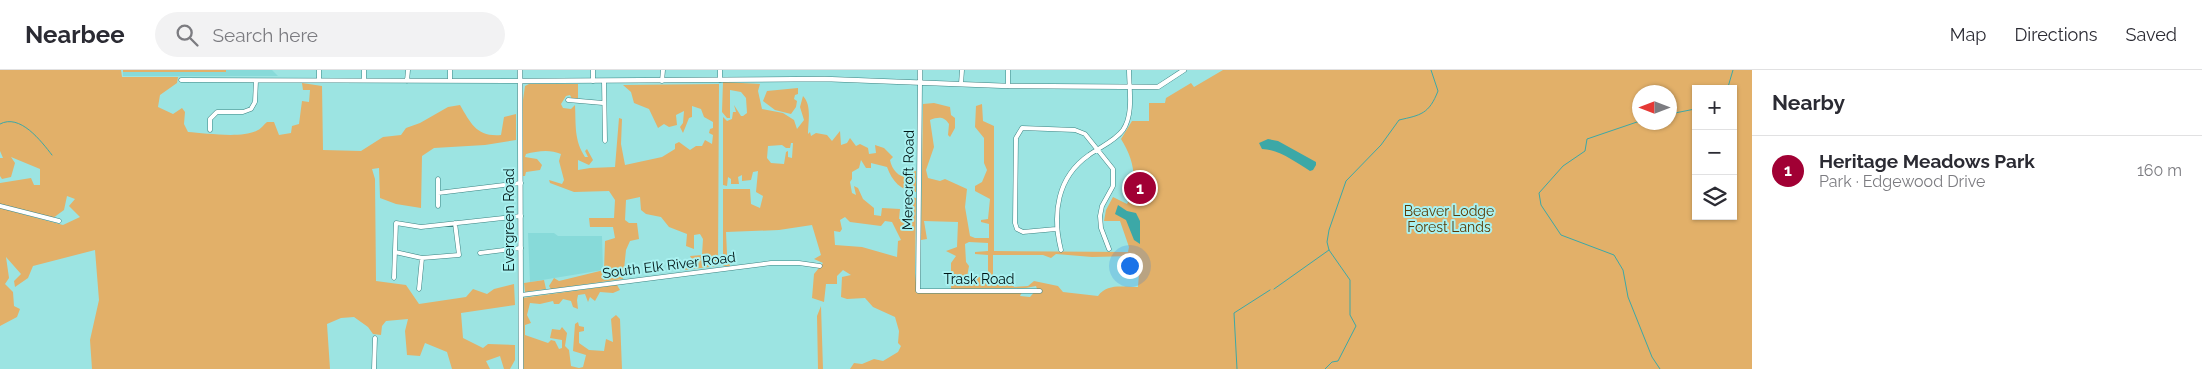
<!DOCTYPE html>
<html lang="en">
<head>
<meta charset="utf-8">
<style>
	:root { --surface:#fff; --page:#f2f2f3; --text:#2b2b33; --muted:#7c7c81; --line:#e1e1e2; --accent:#a10034 }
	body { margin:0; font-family:Raleway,sans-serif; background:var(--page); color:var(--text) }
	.controls { position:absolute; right:15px; top:15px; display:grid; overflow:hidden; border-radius:0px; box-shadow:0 1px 4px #0004 }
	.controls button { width:45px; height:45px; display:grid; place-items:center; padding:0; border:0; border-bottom:1px solid var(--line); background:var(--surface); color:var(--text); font:25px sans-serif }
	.compass { position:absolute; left:1632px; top:15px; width:45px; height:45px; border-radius:50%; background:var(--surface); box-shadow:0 1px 4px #0004; rotate:270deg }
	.you { position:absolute; left:1129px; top:195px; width:18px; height:18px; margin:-12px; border:4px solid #fff; border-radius:50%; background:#1a73e8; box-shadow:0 0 0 8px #1a73e833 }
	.badge { display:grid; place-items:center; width:32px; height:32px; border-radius:50%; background:var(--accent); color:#fff; font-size:16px; font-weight:700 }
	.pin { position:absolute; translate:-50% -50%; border:2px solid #fff; box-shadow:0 1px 5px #0006 }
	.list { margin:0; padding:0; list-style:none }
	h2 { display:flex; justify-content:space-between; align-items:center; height:65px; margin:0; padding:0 20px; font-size:21px }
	h2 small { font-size:16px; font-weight:400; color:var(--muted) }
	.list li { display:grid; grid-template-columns:32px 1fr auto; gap:15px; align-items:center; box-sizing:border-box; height:70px; padding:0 20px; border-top:1px solid var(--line) }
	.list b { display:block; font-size:19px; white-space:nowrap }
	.list p { margin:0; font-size:16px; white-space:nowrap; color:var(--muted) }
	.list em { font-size:16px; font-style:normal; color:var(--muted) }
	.icon { flex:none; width:28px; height:28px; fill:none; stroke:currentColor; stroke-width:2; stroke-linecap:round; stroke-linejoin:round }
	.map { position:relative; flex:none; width:1752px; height:299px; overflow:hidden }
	header { display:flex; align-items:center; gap:30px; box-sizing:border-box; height:70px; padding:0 25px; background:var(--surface); border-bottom:1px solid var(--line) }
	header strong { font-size:24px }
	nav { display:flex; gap:28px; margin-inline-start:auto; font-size:18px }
	.search { width:350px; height:45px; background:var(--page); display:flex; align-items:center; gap:12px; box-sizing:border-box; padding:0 18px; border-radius:28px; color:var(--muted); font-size:19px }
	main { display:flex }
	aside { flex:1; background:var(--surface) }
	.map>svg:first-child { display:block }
</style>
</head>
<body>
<header>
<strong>Nearbee</strong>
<div class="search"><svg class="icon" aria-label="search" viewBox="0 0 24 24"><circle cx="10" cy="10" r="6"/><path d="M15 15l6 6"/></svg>Search here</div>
<nav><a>Map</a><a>Directions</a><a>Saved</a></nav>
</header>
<main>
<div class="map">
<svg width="1752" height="299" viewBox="0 0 1752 299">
	<rect width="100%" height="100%" fill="#9ce4e2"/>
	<path fill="#87dad9" d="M123 0H272L278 6H123Z
		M528 163H554L558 166H602L603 200 530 212Z"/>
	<path fill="#e2b069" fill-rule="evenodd" d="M0 0H121L122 7H178L177 13 160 25 158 37 173 44 182 38 185 42 184 54 188 62C205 63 243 69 258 60 261 59 264 54 267 52H274L279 65 291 63 292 56 299 54 302 31 309 32 310 20H303L302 13 322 16 323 80 361 81 383 67 401 65 406 58 420 53 448 37 460 35C471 54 477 67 501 65L504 47 516 44V70L485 75 434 78 422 86 421 138 396 134 380 128 379 98 372 99 375 109 376 211 406 215 419 234 466 227 473 219 487 224 494 219 514 214 515 235 461 243 463 268 483 278 488 274 515 275V290L510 299H504L500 286 486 291 490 299H452L447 282 425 273 420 286 407 285 405 261 408 249 386 251 382 256 381 265 373 264 368 257 354 247 341 248 327 254 330 299H92L90 270 99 230 95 180 33 196 28 208 15 217 14 211 21 204 6 187 9 208 5 214 13 222 14 236 20 239 17 247 0 256V138L63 155 80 147 69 136 75 129 67 126 64 140 53 148 0 134V113L31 108 34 115H40V99L11 87 15 93 11 107 2 109 0 106V88H3L0 81Z
		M123 0H226V2H123Z
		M1223 0H1752V299H850L854 293 862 294 874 289 883 291 898 282 901 276 898 273 899 261 895 247 873 237 865 228 847 229 841 227 842 207 851 205 843 200 837 206V214H826L824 232 812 228 814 204 823 193 814 189 821 185 812 155 779 160 726 162 727 184 730 196H723V119H750L751 134 760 138 763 126 756 122 758 101 753 102 751 110 742 111V105L738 107 739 114H731V109L728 107 727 116 723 115V47L727 51 732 49 733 42H736L734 35 741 46H743L747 43 746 28 741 22 730 20V48H727L722 42 723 12 760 14 758 21 762 39 783 43 794 50 797 59 804 50 800 37 803 26C812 35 808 52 808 64L810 62 811 66 816 63 827 65 832 71 840 61 841 75 847 73 850 68 856 76 860 74 868 78 869 84 876 83 875 75 884 78 893 87 890 90C892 100 899 108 909 107L911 100 916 101V122C901 121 892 111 887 97L871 93V98H866L861 90 859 98 852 102V109L850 112 852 123 856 125 854 116 858 118 863 129 874 138V145L881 146 882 138 900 139 899 149 913 148V130H909L910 127 916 128 915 203 917 222H1022L1020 226 1030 227 1037 219 1036 216 1026 218 951 219V193L956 186 946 181 957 177 958 152 924 151 927 169 921 170 923 34 934 33 950 37 951 45 955 48V58L950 67 948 65 949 54C944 46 938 47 930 50L934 77 926 100 928 108 940 111 945 109 967 119 965 137 970 166 975 168H989V154L981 152V150L988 149 990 129 975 121V116L982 112 987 100 984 93V68L975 57 976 36 982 34 983 51 994 56V181L1128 182 1129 177 1120 151H1104L1106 140 1113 127 1127 134C1139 114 1134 89 1121 69L1132 51H1149V33H1165L1166 28 1191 13 1194 17ZM1696 19H1733V146H1696ZM1640 22H1670V52H1640ZM791 73H793L792 88 788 87V81L786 82 784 94 771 93 767 88 768 76 782 75 786 78H790ZM845 147 850 152 881 156 885 151 892 152 901 170 898 171 897 187 862 177 835 175 834 161 840 162 842 159 840 150ZM969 172 988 173V181L975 182V184L988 185V207H967L969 196 966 192 965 174ZM1056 184 1092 187 1134 186 1140 190 1138 217C1123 217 1107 213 1098 226L1063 222 1058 216 1034 211 1028 216 1014 217 1011 211 1003 213 1000 210 993 211V185H1043L1051 188Z
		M529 14H578V31H573L570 25 566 26 561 34 563 38 571 39 575 35C576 56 574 70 585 87H588L585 81 587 79 593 90 589 95 578 90V100L590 98 615 97 619 48 622 49 621 74 625 95 662 87 675 79V74L679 72 690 80 696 76H702L705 70 712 74 713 65 709 63 710 59 713 58V52L704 47 701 39 692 36V47L689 48 683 63 680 57 683 53 684 41 676 45 677 55 669 57 664 54 658 58 649 39 634 33 631 22 623 15 719 14 718 196 684 200 685 194 701 193 693 191 690 186 702 185 703 169 700 164 694 165V179L686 176 687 164 669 157 661 147 646 144 641 140 640 127 626 130 625 150 629 153H637L639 169 630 171 626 180 623 209 551 219 549 216 554 208 559 211 604 200 605 171 615 168 613 157H590L589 148H614L615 130 609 121 574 122 550 113 549 110 562 114 564 110 559 91 561 84C550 79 537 81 526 84L525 87 537 89 542 95 540 100 526 102 525 106H523L522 37 525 16Z
		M798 18V24L795 25 794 29 797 31 796 37 791 44 775 40 763 31 767 21Z
		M544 210 546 219 525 222 524 213Z
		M617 215 620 220 613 223 600 222 595 231 590 227 588 232 585 224 578 225 577 230 578 239 573 237 571 231 563 229 559 234H554L553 231 540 234 530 233 527 245 531 253 525 255V265L548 273 551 270 555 271 559 279 562 278V270L550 268 552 259 560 260 562 257 567 263 565 276 569 280 571 296 579 298 583 297 586 285 573 281 575 254 578 252 579 256 584 257V261L579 262V273L589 280 604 281 606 269 613 272 611 249 616 245 620 249 622 299H522V228Z
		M821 236 823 299H818L817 246Z"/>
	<path fill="#3ca8a7" d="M1268 69 1278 71 1316 92V95L1313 100 1310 101C1296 92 1278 79 1262 79L1259 73Z
		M1118 135 1127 141 1136 143 1140 151V174L1134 170 1126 150 1115 144Z"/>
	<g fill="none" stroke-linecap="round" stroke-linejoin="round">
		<path stroke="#3ca8a7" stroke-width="1" d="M1725 19 1728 17 1733 0
			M1670 44 1695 39
			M1640 51 1587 69 1585 81 1563 96 1539 123 1541 135 1561 165 1614 185 1623 200 1628 227 1652 287 1660 299
			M0 54C20 43 41 71 52 85
			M1274 219 1329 180
			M1237 299 1234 243 1270 220
			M1325 299 1332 292 1338 291 1356 256 1350 245V210L1329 180 1327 172 1329 160 1346 111 1381 75 1399 50C1421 45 1429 44 1438 21L1431 0"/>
		<defs>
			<path id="minor" d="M364 0V10
				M450 0V11
				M593 0V11
				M720 0V10
				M181 10 520 11
				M319 10V0
				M407 11 408 0
				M604 11 605 71
				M662 11 663 0
				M920 12 918 221H1040
				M961 14 962 0
				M1008 16V0
				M568 30 603 33
				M210 60V49L217 42H243L251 39 255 32 256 11
				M438 123 521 113
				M0 136 59 151
				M438 136V109
				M1056 159 1023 162 1017 159 1015 153 1016 68 1022 58 1075 60 1085 64 1113 99V116L1102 136 1100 146 1101 158 1109 179
				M1061 180C1052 144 1057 107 1089 85 1100 77 1115 71 1123 60 1134 44 1129 18 1129 0
				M395 182 422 188 459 185 455 153
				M480 183 521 178
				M394 208 396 153 421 157 521 146
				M419 219 422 188
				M521 225 771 193H799L820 196
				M374 299 375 268"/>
			<path id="tertiary" d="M520 0 521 299
				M920 0V12
				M520 11 825 9 1008 16 1158 17 1184 0"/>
		</defs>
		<use href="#minor" stroke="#3b8382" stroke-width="5"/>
		<use href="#tertiary" stroke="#3b8382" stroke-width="5.5"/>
		<use href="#minor" stroke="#fff" stroke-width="4"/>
		<use href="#tertiary" stroke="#fff" stroke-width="4.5"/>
	</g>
	<g text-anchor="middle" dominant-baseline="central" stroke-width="4" stroke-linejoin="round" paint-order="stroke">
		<g font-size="14" fill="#001616" stroke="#a9f1f0">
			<text transform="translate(908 110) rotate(-89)">Merecroft Road</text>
			<text transform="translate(509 150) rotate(-90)">Evergreen Road</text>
			<text transform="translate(669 195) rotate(-7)">South Elk River Road</text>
			<text x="979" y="209">Trask Road</text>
		</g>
		<g font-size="14" fill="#593b06" stroke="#a9f1f0">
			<text x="1449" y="141">Beaver Lodge<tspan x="1449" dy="16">Forest Lands</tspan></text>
		</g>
	</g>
</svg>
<div class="controls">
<button>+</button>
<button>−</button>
<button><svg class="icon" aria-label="layers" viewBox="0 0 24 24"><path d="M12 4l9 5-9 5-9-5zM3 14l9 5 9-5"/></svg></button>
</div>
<svg class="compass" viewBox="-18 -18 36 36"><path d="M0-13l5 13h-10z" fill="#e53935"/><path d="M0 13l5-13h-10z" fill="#7c7c81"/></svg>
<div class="you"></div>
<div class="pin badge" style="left:1140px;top:118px">1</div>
</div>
<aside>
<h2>Nearby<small></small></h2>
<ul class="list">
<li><span class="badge">1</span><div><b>Heritage Meadows Park</b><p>Park · Edgewood Drive</p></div><em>160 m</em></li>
</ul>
</aside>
</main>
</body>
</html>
